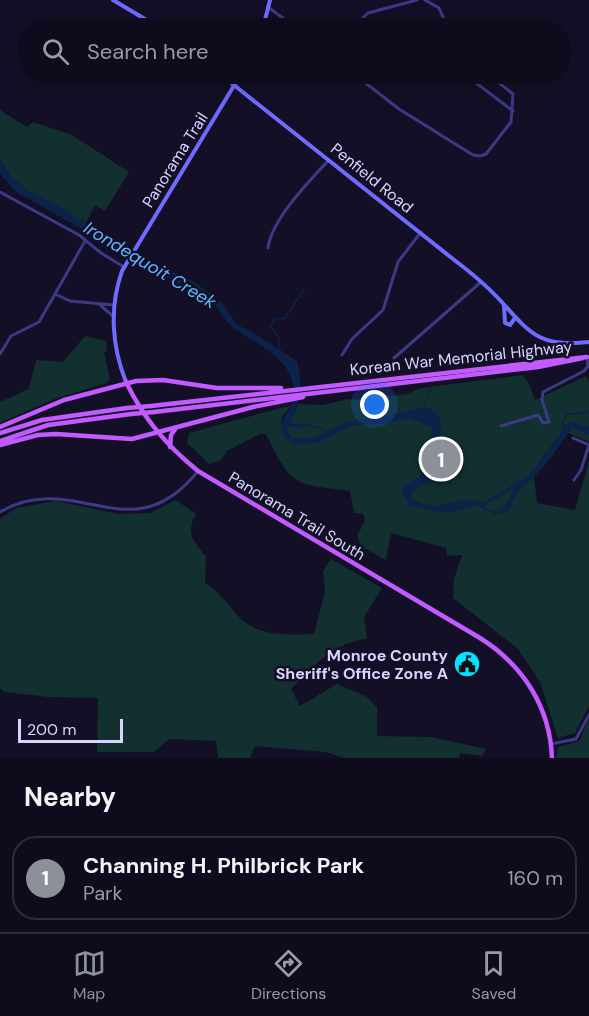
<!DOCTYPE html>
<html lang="en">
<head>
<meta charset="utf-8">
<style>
	:root { --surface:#0e0b1c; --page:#171425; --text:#f1f3f6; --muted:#9b9ba3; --line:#2e2b3b; --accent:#8c9099 }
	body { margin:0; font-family:"DM Sans",sans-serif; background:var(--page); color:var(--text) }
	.scale { position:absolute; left:18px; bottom:15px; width:105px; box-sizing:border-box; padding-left:6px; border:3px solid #d9d4ff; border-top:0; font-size:16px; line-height:21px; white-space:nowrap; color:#d9d4ff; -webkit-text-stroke:4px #130f26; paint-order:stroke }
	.you { position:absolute; left:375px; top:405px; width:21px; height:21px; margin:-15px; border:4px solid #fff; border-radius:50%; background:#1a73e8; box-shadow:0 0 0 9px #1a73e833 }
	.badge { display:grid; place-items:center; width:39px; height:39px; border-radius:50%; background:var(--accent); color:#fff; font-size:20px; font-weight:700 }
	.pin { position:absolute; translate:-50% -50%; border:3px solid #fff; box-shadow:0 2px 6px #0006 }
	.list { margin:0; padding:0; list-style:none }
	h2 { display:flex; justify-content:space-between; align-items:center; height:78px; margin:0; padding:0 24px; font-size:26px }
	h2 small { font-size:20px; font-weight:400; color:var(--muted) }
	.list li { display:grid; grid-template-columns:39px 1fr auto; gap:18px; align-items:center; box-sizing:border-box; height:84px; margin:0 12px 12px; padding:0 12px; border:2px solid var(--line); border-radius:24px }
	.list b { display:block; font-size:22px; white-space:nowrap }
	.list p { margin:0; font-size:20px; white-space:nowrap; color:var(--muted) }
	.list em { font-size:20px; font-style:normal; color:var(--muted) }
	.icon { flex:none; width:33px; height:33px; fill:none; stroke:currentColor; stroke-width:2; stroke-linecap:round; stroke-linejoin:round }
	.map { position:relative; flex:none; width:589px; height:758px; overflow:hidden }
	.search { position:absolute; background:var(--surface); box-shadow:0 6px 24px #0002; left:18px; right:18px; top:18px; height:66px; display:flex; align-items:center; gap:15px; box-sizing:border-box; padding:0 21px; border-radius:33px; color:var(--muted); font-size:22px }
	.sheet { height:174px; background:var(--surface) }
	nav { display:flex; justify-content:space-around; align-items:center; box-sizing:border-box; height:84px; border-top:2px solid var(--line); background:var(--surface); font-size:16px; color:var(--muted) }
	nav a { display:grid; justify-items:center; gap:3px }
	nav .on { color:var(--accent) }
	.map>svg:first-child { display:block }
</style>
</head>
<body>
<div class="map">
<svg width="589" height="758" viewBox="0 0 589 758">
	<rect width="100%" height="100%" fill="#130f26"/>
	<path fill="#12302f" d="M0 110 27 127 33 122 72 135 129 172 105 211 95 205 86 223C63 207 5 189 0 157 0 142 0 125 0 110Z
		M85 336 106 341 107 352H104L110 379 107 383 57 398 0 423V402L29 389 36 360 63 362Z
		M523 375 529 384 535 400 586 376 589 381V442L568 433 552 456 534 477 537 503 575 510 589 461V706L575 733 558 738 540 682 518 649 453 598 454 579 462 555 447 556 446 548 391 533 386 560 361 546 357 536 365 521 363 514 354 513 350 491C293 483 293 489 266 434H260L227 451 221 460 209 464 187 443 189 433 292 405 282 417 281 427 293 425 291 421 298 404 323 405 348 399 362 400 407 394 421 388Z
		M176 500 196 514C185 533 194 542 206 557L205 583C219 592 227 603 238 616 258 637 287 635 314 634L325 592 323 571 331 559 382 588 364 617 367 639C334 642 313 667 291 689L300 706 337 684 367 697 377 707V736L431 737 486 749 482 756 460 753 459 758H344L326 752 255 746 250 758H218L216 741 169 739 154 752H97L98 698 49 697 5 692 0 688V519L16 508 56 501 118 514 150 513Z
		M589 719V758H556L558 747 579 741Z"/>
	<path fill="#0c2248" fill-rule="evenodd" d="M0 159 11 176 27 190 68 211 94 229 130 246 160 266 193 281 222 303 237 325 249 330 297 361C303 379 300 404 291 421L293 424 307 423 328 431 349 421 384 417 414 409 427 408 436 412C445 424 443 468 432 480 426 485 417 487 412 492V499C439 515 451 497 475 500 478 501 481 503 484 502L528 476 567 424 574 422 589 427V435L572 428 545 465 518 492 508 511 496 515 476 505 458 511 439 512 409 506 402 491 404 486 430 470 432 427 408 418 385 424 353 425 320 442 293 445 283 434 281 424C283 415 290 412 292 404 302 362 260 347 234 328 225 322 221 311 213 303L16 192 0 174ZM290 424 295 428 309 426 324 430 325 433 313 438H292L287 429ZM514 488C508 501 501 520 484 506Z"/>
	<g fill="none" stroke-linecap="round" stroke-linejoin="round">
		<path stroke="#0c2248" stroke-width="1.5" d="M280 353 278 336 270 326 275 319 285 318 304 289
			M427 396 431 388
			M424 409 427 398
			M588 412H589
			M564 428 562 422 567 414 586 413"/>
		<path stroke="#3d3a85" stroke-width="3" d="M425 0 439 8 448 28
			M268 7 296 28
			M352 28 368 13 417 0
			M354 74 399 109 473 155 480 156 486 154 511 122 513 94 488 74
			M469 74 476 83 513 111
			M0 192 79 235 101 253 124 267
			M268 248C271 220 310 180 329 160
			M55 294 85 241
			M99 304 114 317
			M0 354 11 336 39 322 55 294 70 301 114 305
			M342 355 352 339 383 310 398 262 421 232
			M394 358 481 282
			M501 426 538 415 543 423 549 422 542 400 543 392 584 371 588 366 587 358
			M573 438 589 445 581 470 574 480
			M0 512C76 468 131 555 198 471
			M551 744 576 739 589 715"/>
		<path stroke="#6f6bff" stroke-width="4" d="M113 0 160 28
			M263 28 270 0
			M220 74 453 259C469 271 485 284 499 299 530 333 539 348 589 342
			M504 306 505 323 510 325 515 318
			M126 382C112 347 109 308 122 271L241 74"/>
		<path stroke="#c25bff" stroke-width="4.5" d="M126 382C144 419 166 445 198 471L480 638C523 665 550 707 552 758
			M151 406 587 357
			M154 412 538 367 583 358
			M0 427 64 400 136 381 163 380 217 388H281
			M0 433 42 420 127 408
			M0 441 48 425 131 414
			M0 445 38 435 56 434 132 439 253 407 303 397
			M170 447 171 435 176 428"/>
		<path stroke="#c25bff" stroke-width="4.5" d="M127 408 151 406
			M131 414 154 412"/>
	</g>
	<defs>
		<symbol id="civic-disc" viewBox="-11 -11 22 22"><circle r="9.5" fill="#00e5ff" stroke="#130f26"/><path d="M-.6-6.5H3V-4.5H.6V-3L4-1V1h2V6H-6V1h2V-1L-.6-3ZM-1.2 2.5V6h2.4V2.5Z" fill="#111"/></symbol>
	</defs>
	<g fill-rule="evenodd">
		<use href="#civic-disc" x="452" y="649" width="30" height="30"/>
	</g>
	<g text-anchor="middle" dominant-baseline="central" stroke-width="5" stroke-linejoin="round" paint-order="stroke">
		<g font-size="16" fill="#d9d4ff" stroke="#130f26">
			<text transform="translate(175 160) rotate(-58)">Panorama Trail</text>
			<text transform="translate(372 178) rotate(39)">Penfield Road</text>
			<text transform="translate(461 358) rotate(-6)">Korean War Memorial Highway</text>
			<text transform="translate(297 516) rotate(31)">Panorama Trail South</text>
		</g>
		<g font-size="16" font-weight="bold" fill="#d9d4ff" stroke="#130f26" text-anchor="end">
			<text x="448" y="655">Monroe County<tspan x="448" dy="18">Sheriff's Office Zone A</tspan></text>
		</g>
		<g font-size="18" font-style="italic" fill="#62b6ff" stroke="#130f26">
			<text transform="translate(150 265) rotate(31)">Irondequoit Creek</text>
		</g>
	</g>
</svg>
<div class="scale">200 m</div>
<div class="you"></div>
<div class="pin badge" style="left:441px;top:459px">1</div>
<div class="search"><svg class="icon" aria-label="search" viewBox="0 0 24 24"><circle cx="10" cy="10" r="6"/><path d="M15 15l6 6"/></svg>Search here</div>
</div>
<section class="sheet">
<h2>Nearby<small></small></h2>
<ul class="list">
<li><span class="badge">1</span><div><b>Channing H. Philbrick Park</b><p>Park</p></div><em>160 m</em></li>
</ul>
</section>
<nav>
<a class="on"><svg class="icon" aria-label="map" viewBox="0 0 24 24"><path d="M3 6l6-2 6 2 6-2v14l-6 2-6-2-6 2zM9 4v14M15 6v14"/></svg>Map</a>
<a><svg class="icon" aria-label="directions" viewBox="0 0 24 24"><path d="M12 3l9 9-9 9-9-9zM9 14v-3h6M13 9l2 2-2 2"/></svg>Directions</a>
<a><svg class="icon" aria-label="saved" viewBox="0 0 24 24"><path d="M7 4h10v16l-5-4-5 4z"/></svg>Saved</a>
</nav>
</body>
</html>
